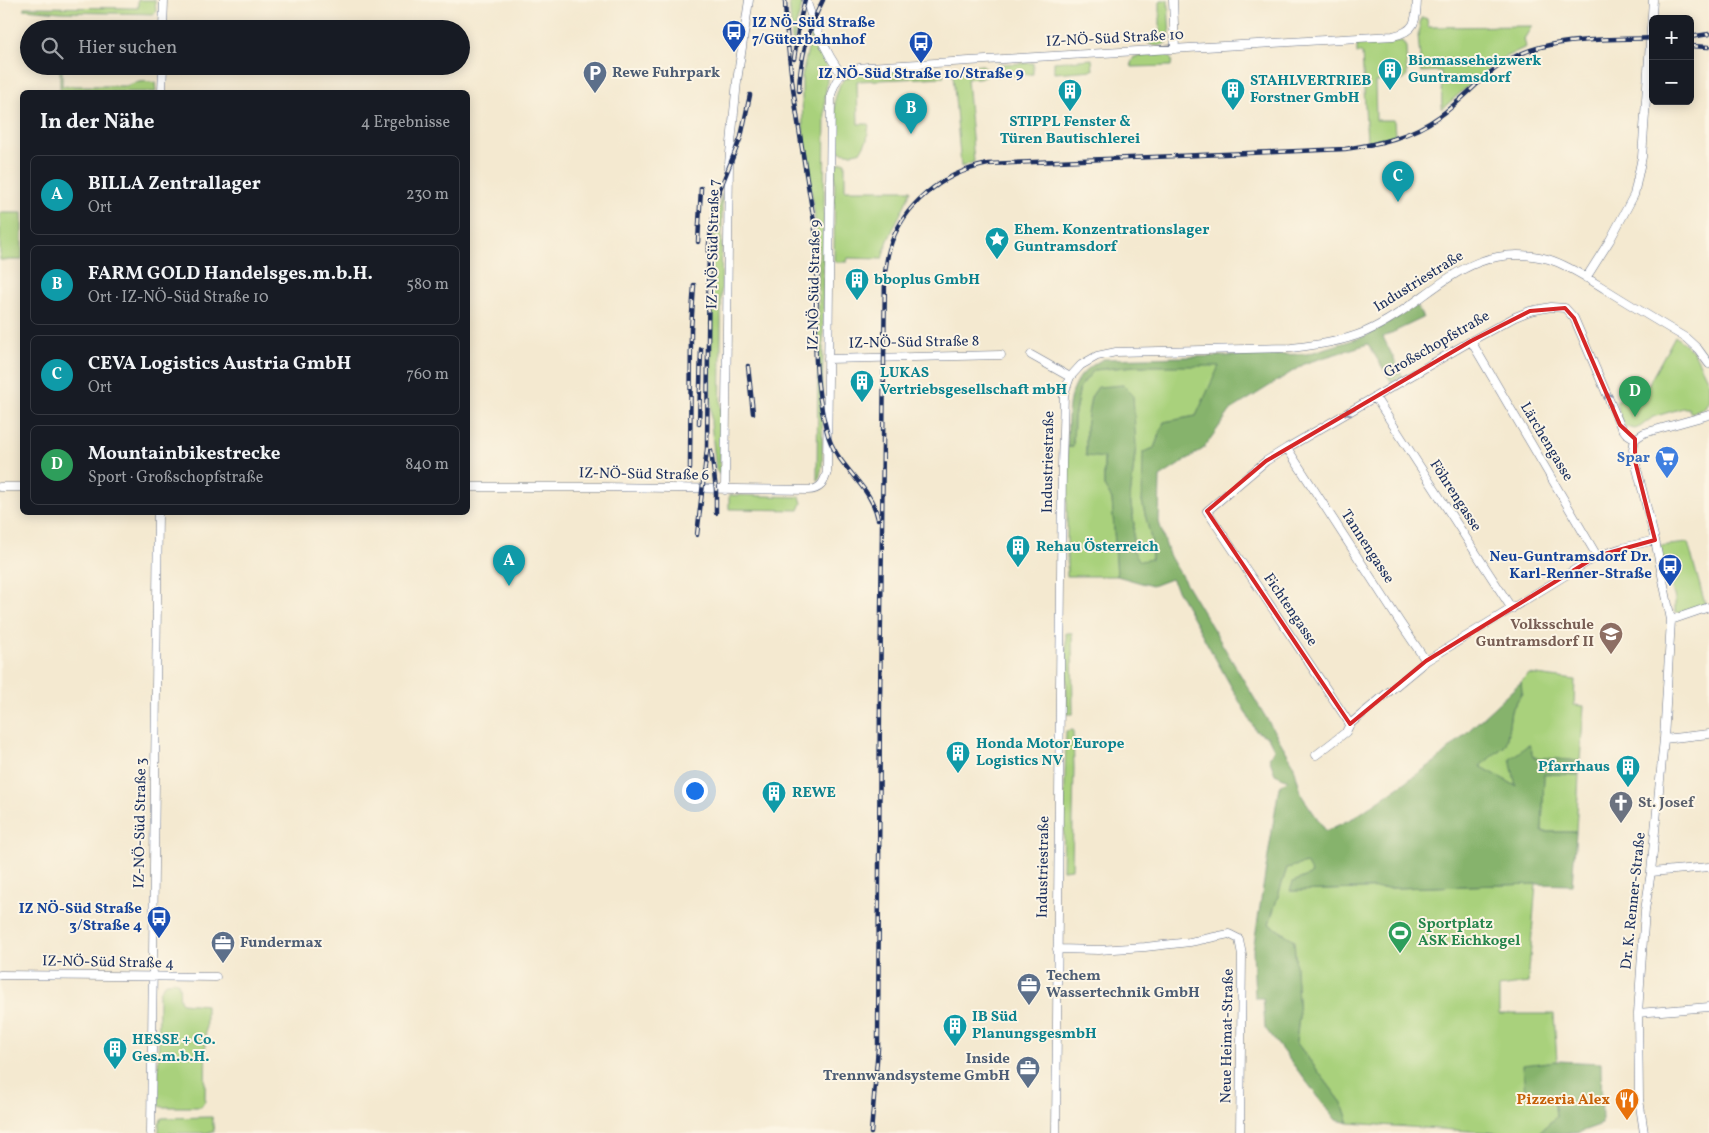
<!DOCTYPE html>
<html lang="de">
<head>
<meta charset="utf-8">
<style>
	:root { --surface:#171b24; --page:#242831; --text:#f1f3f6; --muted:#9ea1a6; --line:#363941; --accent:#d1495b }
	body { margin:0; font-family:Vollkorn,serif; background:var(--page); color:var(--text) }
	.controls { position:absolute; right:15px; top:15px; display:grid; overflow:hidden; border-radius:8px; box-shadow:0 2px 12px #0003 }
	.controls button { width:45px; height:45px; display:grid; place-items:center; padding:0; border:0; border-bottom:1px solid var(--line); background:var(--surface); color:var(--text); font:25px sans-serif }
	.you { position:absolute; left:694px; top:790px; width:18px; height:18px; margin:-12px; border:4px solid #fff; border-radius:50%; background:#1a73e8; box-shadow:0 0 0 8px #1a73e833 }
	.badge { display:grid; place-items:center; width:32px; height:32px; border-radius:50%; background:var(--accent); color:#fff; font-size:16px; font-weight:700 }
	.pin { position:absolute; translate:-50% -41px; filter:drop-shadow(0 1px 2px #0008) }
	.pin::after { content:''; position:absolute; top:26px; width:18px; height:15px; background:inherit; clip-path:polygon(0 0,100% 0,50% 100%) }
	.list { margin:0; padding:0; list-style:none }
	h2 { display:flex; justify-content:space-between; align-items:center; height:65px; margin:0; padding:0 20px; font-size:21px }
	h2 small { font-size:16px; font-weight:400; color:var(--muted) }
	.list li { display:grid; grid-template-columns:32px 1fr auto; gap:15px; align-items:center; box-sizing:border-box; height:80px; margin:0 10px 10px; padding:0 10px; border:1px solid var(--line); border-radius:8px }
	.list b { display:block; font-size:19px; white-space:nowrap }
	.list p { margin:0; font-size:16px; white-space:nowrap; color:var(--muted) }
	.list em { font-size:16px; font-style:normal; color:var(--muted) }
	.icon { flex:none; width:28px; height:28px; fill:none; stroke:currentColor; stroke-width:2; stroke-linecap:round; stroke-linejoin:round }
	.map { position:relative; flex:none; width:1709px; height:1133px; overflow:hidden }
	.search { position:absolute; background:var(--surface); box-shadow:0 2px 12px #0003; left:20px; top:20px; width:450px; height:55px; display:flex; align-items:center; gap:12px; box-sizing:border-box; padding:0 18px; border-radius:28px; color:var(--muted); font-size:19px }
	.panel { position:absolute; background:var(--surface); box-shadow:0 2px 12px #0003; left:20px; top:90px; width:450px; height:425px; border-radius:8px }
	.map>svg:first-child { display:block }
</style>
</head>
<body>
<div class="map">
<svg width="1709" height="1133" viewBox="0 0 1709 1133">
	<rect width="100%" height="100%" fill="#fcf5e5"/>
	<filter id="ink" filterUnits="userSpaceOnUse"><feTurbulence type="fractalNoise" baseFrequency=".02" numOctaves="2"/><feDisplacementMap in="SourceGraphic" scale="10" xChannelSelector="R" yChannelSelector="G"/><feConvolveMatrix kernelMatrix="1 2 1 2 8 2 1 2 1" color-interpolation-filters="sRGB"/></filter>
	<filter id="wash" filterUnits="userSpaceOnUse"><feTurbulence type="fractalNoise" baseFrequency=".0096" numOctaves="4" result="noise"/><feDisplacementMap in="SourceGraphic" scale="20" xChannelSelector="R" yChannelSelector="G"/><feGaussianBlur stdDeviation="1.12" result="paint"/><feColorMatrix in="noise" values="0 0 0 0 0 0 0 0 0 0 0 0 0 0 0 0 0 1.4 0 .05"/><feComposite in="paint" operator="in"/></filter>
	<g filter="url(#wash)">
		<rect width="100%" height="100%" fill="#f4e9d0"/>
		<path fill="#a9d17c" stroke="#62806d" d="M138 0H155L156 12 153 14 61 12 24 9V7L138 8Z
			M789 0H802L803 3 796 25 793 51Z
			M1160 0H1168L1170 39C1165 46 1155 48 1148 43L1147 37 1160 33Z
			M1421 18H1425L1427 19 1428 27 1532 26 1524 39 1526 47 1503 58 1483 73 1442 109 1441 71 1421 72 1418 34Z
			M74 21 152 22 155 24 157 29 74 27Z
			M812 30C823 55 831 68 825 96L822 466 819 480 817 479 819 251 803 128 802 97V76Z
			M1402 41 1406 47 1407 76 1404 80 1375 82 1376 120H1394L1395 135 1367 142 1362 53H1357V44Z
			M1166 54 1172 60 1171 66 1132 67 1131 63 1134 57Z
			M1092 59 1093 70 1054 73V62Z
			M1033 63V74L996 76 995 67 998 64Z
			M983 65 985 67 986 77 967 79 974 162 961 167 953 75C958 63 972 66 983 65Z
			M60 66H62V86H126C135 82 145 80 155 83L156 92H60Z
			M937 68 943 73 944 77 857 81 858 124H869L867 140 861 151C853 154 844 154 836 150L835 145V99L840 84 845 79 861 72Z
			M841 162H845V190H911C902 214 888 234 882 259L848 258 847 262H837L834 260 835 168 837 164Z
			M722 193 720 475 716 470 711 424V282L715 222Z
			M0 213H22V260H0Z
			M1675 336 1694 352 1709 383V400L1705 407 1691 413 1688 408H1683L1653 417 1640 427 1635 429 1626 427 1622 423 1616 401 1648 385Z
			M1220 365 1196 416 1164 422 1154 448 1142 501 1151 539 1152 559 1140 562 1132 549 1134 524 1130 498 1136 446 1098 387 1091 397 1086 427V456L1104 457V486L1112 499 1117 576H1067V447H1073L1074 417 1080 387 1094 370 1135 366Z
			M729 495 800 497 802 503 799 510 729 509Z
			M1688 543 1705 604 1678 613 1675 612V599L1659 546Z
			M1066 633H1072L1073 714H1067Z
			M1529 674 1575 680 1574 705 1584 706 1580 761 1533 757 1528 744 1516 786 1479 766 1506 745 1511 711 1522 693 1521 682Z
			M1073 730 1074 767 1072 869 1063 870 1066 731Z
			M1544 773 1579 775 1576 832H1542Z
			M1306 863 1313 874 1293 882 1291 891 1536 884 1528 983 1499 987V1014H1554L1557 1061 1523 1066 1554 1096 1556 1117 1538 1133H1499L1349 1123 1342 1103 1296 1042 1299 1017 1294 940 1269 924 1287 868Z
			M173 981 177 982C182 988 177 997 182 1003L206 1005 205 1101 201 1107H162L159 1106 158 1103 159 993 164 984Z
			M212 1117 214 1132H208V1133H159V1123L162 1118Z"/>
		<path fill="#86b36c" stroke="#507165" d="M1417 306 1423 318 1383 337 1403 377 1392 383 1368 344 1306 363 1231 410 1203 449 1160 477 1159 522 1169 555 1293 763 1302 796 1326 831 1355 817 1436 761 1521 682 1522 693 1511 711 1506 745 1480 766 1516 786 1510 759 1529 744 1533 757 1580 761 1579 775 1544 774 1542 832H1576L1572 885 1536 884 1290 891 1293 882 1312 874 1306 863 1287 868 1269 924 1294 940 1299 1017 1296 1042 1342 1103 1349 1123 1336 1120 1265 1028 1263 998H1255L1253 950 1279 787 1288 780 1275 774 1269 758 1274 749 1268 737 1256 731 1171 579 1152 586 1117 576 1112 499 1104 486V458L1086 456V427L1091 397 1098 387 1123 385 1133 395 1136 446 1130 498 1134 524 1132 549 1140 561 1152 559 1151 539 1142 501 1143 452 1154 448 1164 422 1196 416 1219 366H1135L1094 370 1080 387 1074 417 1073 447H1067C1069 407 1063 380 1103 359L1307 354 1366 336Z
			M1557 1061 1601 1063 1602 1124 1577 1133H1538L1556 1117 1554 1096H1525L1523 1065Z"/>
	</g>
	<g filter="url(#ink)">
		<g fill="none" stroke-linecap="round" stroke-linejoin="round">
			<defs>
				<path id="minor" d="M806 0C814 26 825 51 841 74
					M1173 0 1175 49
					M163 29 164 0
					M162 92 163 66
					M1586 278 1610 240 1634 195 1642 157 1653 0
					M1471 341 1597 556
					M1031 355 1070 377
					M828 359 1001 355
					M1375 397 1512 609
					M1635 439 1633 449 1635 461 1655 540 1671 620 1664 739 1651 872 1645 910 1638 1013 1639 1099 1644 1133
					M1635 439 1644 433 1709 415
					M1287 448 1399 621 1426 661
					M0 487H22
					M468 487H602L808 490C820 490 824 483 827 472L831 95C837 72 846 69 868 67L1393 36C1416 31 1416 21 1417 0
					M725 490 729 164 737 81 749 0
					M1671 620 1709 607
					M1350 724 1207 511 1266 461 1287 448 1471 341 1515 317 1530 311 1551 307 1565 308 1574 318 1620 425 1626 433 1635 439
					M1664 739 1709 734
					M1316 755 1346 732 1350 724 1426 661 1597 556 1622 548 1655 540
					M1651 872 1709 867
					M1057 949 1099 950 1145 947 1190 942 1229 934 1239 939 1242 955 1240 1133
					M0 975 216 977
					M1638 1013 1709 1007
					M151 1133 158 512
					M1056 1133 1062 466 1064 394 1070 377 1081 365 1097 356 1116 352 1291 348C1316 345 1341 342 1365 332 1431 303 1466 238 1548 259 1566 264 1589 279 1605 289 1632 306 1659 322 1686 338L1698 349 1709 364"/>
			</defs>
			<use href="#minor" stroke="#677086" stroke-width="9"/>
			<use href="#minor" stroke="#fff" stroke-width="8"/>
			<defs>
				<path id="rail" d="M785 0C787 58 797 116 806 173 810 199 816 225 817 251 819 288 814 325 816 361 817 384 821 410 827 432 836 467 871 484 878 519
					M1690 37 1709 34
					M1690 46 1709 47
					M794 59 799 24 805 0
					M799 91C800 58 808 29 823 0
					M698 242 701 188
					M748 366 753 413
					M699 424 701 349
					M711 451 716 489V513
					M690 469 691 329 694 285
					M697 535 707 449 709 244 716 199 741 137 750 95
					M871 1133 878 1048 880 699 885 273C886 265 887 257 889 250 902 204 943 173 988 164L1345 149C1379 144 1411 137 1440 116 1467 97 1487 69 1518 55 1557 37 1610 40 1653 38"/>
			</defs>
			<use href="#rail" stroke="#1b2f5e" stroke-width="4.5"/>
			<use href="#rail" stroke="#fcf5e5" stroke-width="2.5" stroke-dasharray="8" stroke-linecap="butt"/>
		</g>
		<defs><path id="oneway-shaft" d="M-6 0H5M1.5-3L5.5 0L1.5 3" fill="none" stroke-width="1.6" stroke-linecap="round" stroke-linejoin="round" transform="scale(1.25)"/></defs>
		<g stroke="#8d97ae">
			<use href="#oneway-shaft" transform="translate(1609 399) rotate(-113)"/>
			<use href="#oneway-shaft" transform="translate(1351 411) rotate(150)"/>
		</g>
	</g>
	<path fill="none" stroke="#d62828" stroke-width="4" stroke-linejoin="round" d="M1565 308 1574 318 1620 425 1635 439V461L1655 540 1597 556 1426 661 1350 724 1207 511 1266 461 1471 341 1530 311Z"/>
	<defs>
		<symbol id="bus-pin" viewBox="-11 -11 22 30"><path d="M0 17L-7.5 6A9.5 9.5 0 1 1 7.5 6Z" fill="#1a4fb4" stroke="#fcf5e5"/><path d="M-5-6H5V4H4V6H2V4H-2V6H-4V4H-5ZM-3.5-4V0h7V-4ZM-3.5 1.2v1.5H-2V1.2ZM2 1.2v1.5H3.5V1.2Z" fill="#fff"/></symbol>
		<symbol id="building-pin" viewBox="-11 -11 22 30"><path d="M0 17L-7.5 6A9.5 9.5 0 1 1 7.5 6Z" fill="#0f9aa8" stroke="#fcf5e5"/><path d="M-4-6H4V6H1V3H-1V6H-4ZM-2.5-4.3h1.7v1.8h-1.7ZM.8-4.3h1.7v1.8H.8ZM-2.5-1h1.7V.8h-1.7ZM.8-1h1.7V.8H.8Z" fill="#fff"/></symbol>
		<symbol id="parking-pin" viewBox="-11 -11 22 30"><path d="M0 17L-7.5 6A9.5 9.5 0 1 1 7.5 6Z" fill="#5c6f8a" stroke="#fcf5e5"/><path d="M-3.5-5.5H1a3.5 3.5 0 0 1 0 7H-1V5.5H-3.5ZM-1-3.4V-.6H.8a1.4 1.4 0 0 0 0-2.8Z" fill="#fff"/></symbol>
		<symbol id="sight-pin" viewBox="-11 -11 22 30"><path d="M0 17L-7.5 6A9.5 9.5 0 1 1 7.5 6Z" fill="#0f9aa8" stroke="#fcf5e5"/><path d="M0-6L1.8-2.2L6-1.7L2.9 1.2L3.7 5.4L0 3.3L-3.7 5.4L-2.9 1.2L-6-1.7L-1.8-2.2Z" fill="#fff"/></symbol>
		<symbol id="supermarket-pin" viewBox="-11 -11 22 30"><path d="M0 17L-7.5 6A9.5 9.5 0 1 1 7.5 6Z" fill="#3f7fe0" stroke="#fcf5e5"/><path d="M-6-5.5h2.5l.6 2H6L4.5 2H-2.5L-4.4-4H-6ZM-1.5 3.2a1.3 1.3 0 1 0 .1 0ZM3 3.2a1.3 1.3 0 1 0 .1 0Z" fill="#fff"/></symbol>
		<symbol id="school-pin" viewBox="-11 -11 22 30"><path d="M0 17L-7.5 6A9.5 9.5 0 1 1 7.5 6Z" fill="#8d6e63" stroke="#fcf5e5"/><path d="M0-5L7-2L0 1L-7-2ZM-4 1L0 2.5L4 1V4Q0 6-4 4Z" fill="#fff"/></symbol>
		<symbol id="church-pin" viewBox="-11 -11 22 30"><path d="M0 17L-7.5 6A9.5 9.5 0 1 1 7.5 6Z" fill="#6b7280" stroke="#fcf5e5"/><path d="M-1.2-6h2.4v3.5h3.3v2.4h-3.3V6h-2.4V-.1h-3.3v-2.4h3.3Z" fill="#fff"/></symbol>
		<symbol id="stadium-pin" viewBox="-11 -11 22 30"><path d="M0 17L-7.5 6A9.5 9.5 0 1 1 7.5 6Z" fill="#2e9e5b" stroke="#fcf5e5"/><path d="M0-5a6.5 5 0 1 0 0 10a6.5 5 0 1 0 0-10ZM-3.5-1.8h7v3.6h-7Z" fill="#fff"/></symbol>
		<symbol id="office-pin" viewBox="-11 -11 22 30"><path d="M0 17L-7.5 6A9.5 9.5 0 1 1 7.5 6Z" fill="#5c6f8a" stroke="#fcf5e5"/><path d="M-6-3h4V-5.5h4V-3h4V5H-6ZM-1-4.5V-3h2v-1.5ZM-6 0V1H6V0Z" fill="#fff"/></symbol>
		<symbol id="restaurant-pin" viewBox="-11 -11 22 30"><path d="M0 17L-7.5 6A9.5 9.5 0 1 1 7.5 6Z" fill="#e8710a" stroke="#fcf5e5"/><path d="M-5-6h1v4h1v-4h1v4h1v-4h1v5L-1.5 .5V6h-2V.5L-5-1ZM5-6V6H3V1.5H1.5Q1.5-4 5-6Z" fill="#fff"/></symbol>
	</defs>
	<g fill-rule="evenodd">
		<use href="#bus-pin" x="720" y="18" width="28" height="38"/>
		<use href="#bus-pin" x="907" y="29" width="28" height="38"/>
		<use href="#building-pin" x="1376" y="56" width="28" height="38"/>
		<use href="#parking-pin" x="581" y="59" width="28" height="38"/>
		<use href="#building-pin" x="1219" y="76" width="28" height="38"/>
		<use href="#building-pin" x="1056" y="77" width="28" height="38"/>
		<use href="#sight-pin" x="983" y="225" width="28" height="38"/>
		<use href="#building-pin" x="843" y="266" width="28" height="38"/>
		<use href="#building-pin" x="848" y="368" width="28" height="38"/>
		<use href="#supermarket-pin" x="1653" y="444" width="28" height="38"/>
		<use href="#building-pin" x="1004" y="533" width="28" height="38"/>
		<use href="#bus-pin" x="1656" y="552" width="28" height="38"/>
		<use href="#school-pin" x="1597" y="620" width="28" height="38"/>
		<use href="#building-pin" x="944" y="739" width="28" height="38"/>
		<use href="#building-pin" x="1614" y="753" width="28" height="38"/>
		<use href="#building-pin" x="760" y="779" width="28" height="38"/>
		<use href="#church-pin" x="1607" y="789" width="28" height="38"/>
		<use href="#bus-pin" x="145" y="904" width="28" height="38"/>
		<use href="#stadium-pin" x="1386" y="919" width="28" height="38"/>
		<use href="#office-pin" x="209" y="929" width="28" height="38"/>
		<use href="#office-pin" x="1015" y="971" width="28" height="38"/>
		<use href="#building-pin" x="941" y="1012" width="28" height="38"/>
		<use href="#building-pin" x="101" y="1035" width="28" height="38"/>
		<use href="#office-pin" x="1014" y="1054" width="28" height="38"/>
		<use href="#restaurant-pin" x="1613" y="1086" width="28" height="38"/>
	</g>
	<g text-anchor="middle" dominant-baseline="central" stroke-width="4" stroke-linejoin="round" paint-order="stroke">
		<g font-size="15" font-weight="bold" fill="#164399" stroke="#fcf5e5" text-anchor="end">
			<text x="752" y="23" text-anchor="start">IZ NÖ-Süd Straße<tspan x="752" dy="17">7/Güterbahnhof</tspan></text>
			<text x="921" y="74" text-anchor="middle">IZ NÖ-Süd Straße 10/Straße 9</text>
			<text x="1652" y="557">Neu-Guntramsdorf Dr.<tspan x="1652" dy="17">Karl-Renner-Straße</tspan></text>
			<text x="142" y="909">IZ NÖ-Süd Straße<tspan x="142" dy="17">3/Straße 4</tspan></text>
		</g>
		<g font-size="15" fill="#1b2f5e" stroke="#fcf5e5">
			<text transform="translate(1115 39) rotate(-3)">IZ-NÖ-Süd Straße 10</text>
			<text transform="translate(714 244) rotate(-89)">IZ-NÖ-Süd Straße 7</text>
			<text transform="translate(1419 282) rotate(-32)">Industriestraße</text>
			<text transform="translate(815 285) rotate(-89)">IZ-NÖ-Süd Straße 9</text>
			<text transform="translate(914 343) rotate(-1)">IZ-NÖ-Süd Straße 8</text>
			<text transform="translate(1437 345) rotate(-30)">Großschopfstraße</text>
			<text transform="translate(1546 442) rotate(59)">Lärchengasse</text>
			<text transform="translate(1049 462) rotate(-89)">Industriestraße</text>
			<text transform="translate(644 475) rotate(1)">IZ-NÖ-Süd Straße 6</text>
			<text transform="translate(1455 496) rotate(57)">Föhrengasse</text>
			<text transform="translate(1367 547) rotate(57)">Tannengasse</text>
			<text transform="translate(1290 610) rotate(56)">Fichtengasse</text>
			<text transform="translate(141 823) rotate(-89)">IZ-NÖ-Süd Straße 3</text>
			<text transform="translate(1044 867) rotate(-89)">Industriestraße</text>
			<text transform="translate(1634 901) rotate(-84)">Dr. K. Renner-Straße</text>
			<text transform="translate(108 963) rotate(1)">IZ-NÖ-Süd Straße 4</text>
			<text transform="translate(1228 1036) rotate(-89)">Neue Heimat-Straße</text>
		</g>
		<g font-size="15" font-weight="bold" fill="#0d838f" stroke="#fcf5e5" text-anchor="start">
			<text x="1408" y="61">Biomasseheizwerk<tspan x="1408" dy="17">Guntramsdorf</tspan></text>
			<text x="1250" y="81">STAHLVERTRIEB<tspan x="1250" dy="17">Forstner GmbH</tspan></text>
			<text x="1070" y="122" text-anchor="middle">STIPPL Fenster &amp;<tspan x="1070" dy="17">Türen Bautischlerei</tspan></text>
			<text x="1014" y="230">Ehem. Konzentrationslager<tspan x="1014" dy="17">Guntramsdorf</tspan></text>
			<text x="874" y="280">bboplus GmbH</text>
			<text x="880" y="373">LUKAS<tspan x="880" dy="17">Vertriebsgesellschaft mbH</tspan></text>
			<text x="1036" y="547">Rehau Österreich</text>
			<text x="976" y="744">Honda Motor Europe<tspan x="976" dy="17">Logistics NV</tspan></text>
			<text x="1610" y="767" text-anchor="end">Pfarrhaus</text>
			<text x="792" y="793">REWE</text>
			<text x="972" y="1017">IB Süd<tspan x="972" dy="17">PlanungsgesmbH</tspan></text>
			<text x="132" y="1040">HESSE + Co.<tspan x="132" dy="17">Ges.m.b.H.</tspan></text>
		</g>
		<g font-size="15" font-weight="bold" fill="#4e5e75" stroke="#fcf5e5" text-anchor="start">
			<text x="612" y="73">Rewe Fuhrpark</text>
			<text x="240" y="943">Fundermax</text>
			<text x="1046" y="976">Techem<tspan x="1046" dy="17">Wassertechnik GmbH</tspan></text>
			<text x="1010" y="1059" text-anchor="end">Inside<tspan x="1010" dy="17">Trennwandsysteme GmbH</tspan></text>
		</g>
		<g font-size="15" font-weight="bold" fill="#366cbe" stroke="#fcf5e5" text-anchor="end">
			<text x="1650" y="458">Spar</text>
		</g>
		<g font-size="15" font-weight="bold" fill="#785e54" stroke="#fcf5e5" text-anchor="end">
			<text x="1594" y="625">Volksschule<tspan x="1594" dy="17">Guntramsdorf II</tspan></text>
		</g>
		<g font-size="15" font-weight="bold" fill="#5b616d" stroke="#fcf5e5" text-anchor="start">
			<text x="1638" y="803">St. Josef</text>
		</g>
		<g font-size="15" font-weight="bold" fill="#27864d" stroke="#fcf5e5" text-anchor="start">
			<text x="1418" y="924">Sportplatz<tspan x="1418" dy="17">ASK Eichkogel</tspan></text>
		</g>
		<g font-size="15" font-weight="bold" fill="#c56008" stroke="#fcf5e5" text-anchor="end">
			<text x="1610" y="1100">Pizzeria Alex</text>
		</g>
	</g>
</svg>
<div class="controls">
<button>+</button>
<button>−</button>
</div>
<div class="you"></div>
<div class="pin badge" style="left:509px;top:586px;background:#0f9aa8">A</div>
<div class="pin badge" style="left:911px;top:134px;background:#0f9aa8">B</div>
<div class="pin badge" style="left:1398px;top:202px;background:#0f9aa8">C</div>
<div class="pin badge" style="left:1635px;top:417px;background:#2e9e5b">D</div>
<div class="search"><svg class="icon" aria-label="search" viewBox="0 0 24 24"><circle cx="10" cy="10" r="6"/><path d="M15 15l6 6"/></svg>Hier suchen</div>
<section class="panel">
<h2>In der Nähe<small>4 Ergebnisse</small></h2>
<ul class="list">
<li><span class="badge" style="background:#0f9aa8">A</span><div><b>BILLA Zentrallager</b><p>Ort</p></div><em>230 m</em></li>
<li><span class="badge" style="background:#0f9aa8">B</span><div><b>FARM GOLD Handelsges.m.b.H.</b><p>Ort · IZ-NÖ-Süd Straße 10</p></div><em>580 m</em></li>
<li><span class="badge" style="background:#0f9aa8">C</span><div><b>CEVA Logistics Austria GmbH</b><p>Ort</p></div><em>760 m</em></li>
<li><span class="badge" style="background:#2e9e5b">D</span><div><b>Mountainbikestrecke</b><p>Sport · Großschopfstraße</p></div><em>840 m</em></li>
</ul>
</section>
</div>
</body>
</html>
